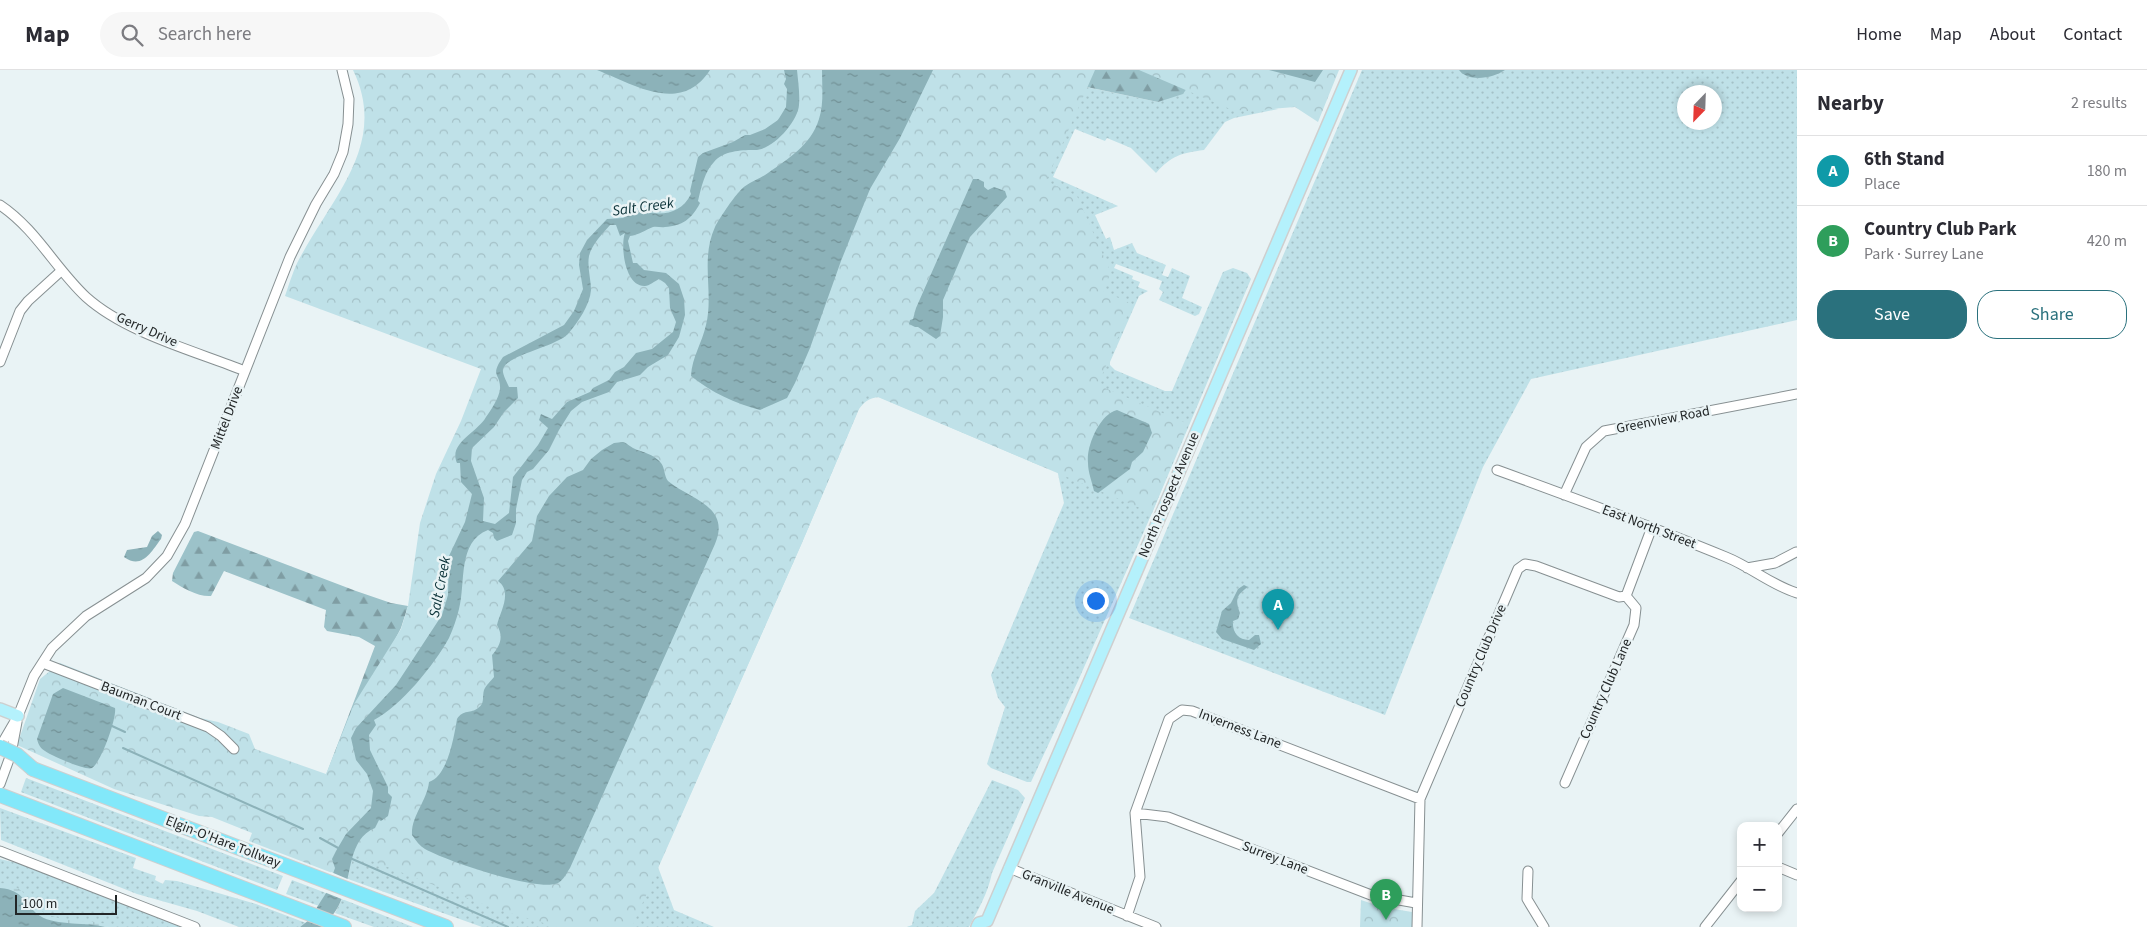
<!DOCTYPE html>
<html lang="en">
<head>
<meta charset="utf-8">
<style>
	:root { --surface:#fff; --page:#f7f7f7; --text:#2b2b33; --muted:#7c7c81; --line:#e1e1e2; --accent:#2a717d }
	body { margin:0; font-family:"Source Sans 3",sans-serif; background:var(--page); color:var(--text) }
	.controls { position:absolute; right:15px; bottom:15px; display:grid; overflow:hidden; border-radius:10px; box-shadow:0 2px 8px #0003 }
	.controls button { width:45px; height:45px; display:grid; place-items:center; padding:0; border:0; border-bottom:1px solid var(--line); background:var(--surface); color:var(--text); font:25px sans-serif }
	.compass { position:absolute; left:1677px; top:15px; width:45px; height:45px; border-radius:50%; background:var(--surface); box-shadow:0 2px 8px #0003; rotate:203deg }
	.scale { position:absolute; left:15px; bottom:12px; width:102px; box-sizing:border-box; padding-left:5px; border:2px solid #222627; border-top:0; font-size:14px; line-height:18px; white-space:nowrap; color:#222627; -webkit-text-stroke:4px #e9f3f5; paint-order:stroke }
	.you { position:absolute; left:1095px; top:530px; width:18px; height:18px; margin:-12px; border:4px solid #fff; border-radius:50%; background:#1a73e8; box-shadow:0 0 0 8px #1a73e833 }
	.badge { display:grid; place-items:center; width:32px; height:32px; border-radius:50%; background:var(--accent); color:#fff; font-size:16px; font-weight:700 }
	.pin { position:absolute; translate:-50% -41px; filter:drop-shadow(0 1px 2px #0008) }
	.pin::after { content:''; position:absolute; top:26px; width:18px; height:15px; background:inherit; clip-path:polygon(0 0,100% 0,50% 100%) }
	.list { margin:0; padding:0; list-style:none }
	h2 { display:flex; justify-content:space-between; align-items:center; height:65px; margin:0; padding:0 20px; font-size:21px }
	h2 small { font-size:16px; font-weight:400; color:var(--muted) }
	.list li { display:grid; grid-template-columns:32px 1fr auto; gap:15px; align-items:center; box-sizing:border-box; height:70px; padding:0 20px; border-top:1px solid var(--line) }
	.list b { display:block; font-size:19px; white-space:nowrap }
	.list p { margin:0; font-size:16px; white-space:nowrap; color:var(--muted) }
	.list em { font-size:16px; font-style:normal; color:var(--muted) }
	.actions { display:flex; gap:10px; padding:15px 20px }
	.actions a { flex:1; padding:11px 0; border:1px solid var(--accent); border-radius:20px; text-align:center; font-size:18px; color:var(--accent) }
	.actions .main { background:var(--accent); color:#fff }
	.icon { flex:none; width:28px; height:28px; fill:none; stroke:currentColor; stroke-width:2; stroke-linecap:round; stroke-linejoin:round }
	.map { position:relative; flex:none; width:1797px; height:857px; overflow:hidden }
	header { display:flex; align-items:center; gap:30px; box-sizing:border-box; height:70px; padding:0 25px; background:var(--surface); border-bottom:1px solid var(--line) }
	header strong { font-size:24px }
	nav { display:flex; gap:28px; margin-inline-start:auto; font-size:18px }
	.search { width:350px; height:45px; background:var(--page); display:flex; align-items:center; gap:12px; box-sizing:border-box; padding:0 18px; border-radius:28px; color:var(--muted); font-size:19px }
	main { display:flex }
	aside { flex:1; background:var(--surface) }
	.map>svg:first-child { display:block }
</style>
</head>
<body>
<header>
<strong>Map</strong>
<div class="search"><svg class="icon" aria-label="search" viewBox="0 0 24 24"><circle cx="10" cy="10" r="6"/><path d="M15 15l6 6"/></svg>Search here</div>
<nav><a>Home</a><a>Map</a><a>About</a><a>Contact</a></nav>
</header>
<main>
<div class="map">
<svg width="1797" height="857" viewBox="0 0 1797 857">
	<defs>
		<pattern id="grass-dots" width="8" height="8" patternUnits="userSpaceOnUse" patternTransform="scale(1.25)"><rect width="8" height="8" fill="#bfe1e8"/><path d="M2 2h.1M6 6h.1" fill="none" stroke="#a4c1c7" stroke-width="1.8" stroke-linecap="round"/></pattern>
		<pattern id="forest-firs" width="22" height="20" patternUnits="userSpaceOnUse" patternTransform="scale(1.25)"><rect width="22" height="20" fill="#9cc2c9"/><path d="M5 1l3.5 6h-7zM16 11l3.5 6h-7z" fill="#7f9da3"/></pattern>
		<pattern id="wetland-marsh" width="20" height="14" patternUnits="userSpaceOnUse" patternTransform="scale(1.25)"><rect width="20" height="14" fill="#bfe1e8"/><path d="M1 5h8M5 5V1M11 12h8M15 12V8" fill="none" stroke="#a4c1c7"/></pattern>
		<pattern id="park-crowns" width="20" height="18" patternUnits="userSpaceOnUse" patternTransform="scale(1.25)"><rect width="20" height="18" fill="#bfe1e8"/><path d="M2 6a3 3 0 1 1 6 0M12 15a3 3 0 1 1 6 0" fill="none" stroke="#a4c1c7"/></pattern>
		<pattern id="water-ripples" width="26" height="14" patternUnits="userSpaceOnUse" patternTransform="scale(1.25)"><rect width="26" height="14" fill="#8cb2b9"/><path d="M2 4q2-2 4 0t4 0M15 11q2-2 4 0t4 0" fill="none" stroke="#729196"/></pattern>
	</defs>
	<rect width="100%" height="100%" fill="#e9f3f5"/>
	<path fill="url(#grass-dots)" fill-rule="evenodd" d="M1362 0H1797V250L1531 309 1483 397 1385 645 1129 548ZM1684 22H1714V52H1684Z
		M1072 14 1158 32 1187 18 1278 39 1234 48 1225 52 1204 80C1181 83 1171 86 1156 103L1131 78 1107 68 1105 71 1075 59 1053 107 1118 136 1095 145 1106 169 1110 167 1114 180 1132 173 1137 183 1166 195 1162 205 1168 207 1172 198 1190 206 1182 228 1202 237 1199 244 1195 246 1159 230 1163 222 1159 219 1162 211 1116 194 1114 198 1133 206 1132 209 1140 212 1138 217 1148 221 1139 226 1110 292V295L1115 300 1165 321H1172L1223 202 1233 198 1247 203 1251 209 1152 443 1078 611 1031 712H1027L991 698 987 694 1005 637 998 628 991 605 1064 433 1057 399 1041 396 879 327C869 328 865 331 859 339L801 475 658 797 674 840 714 857H482L348 809 353 784Z
		M26 708 283 806 277 820 21 722Z
		M992 710 1018 720 1025 728 992 803C988 823 978 840 969 857H907L912 855 915 841 934 823Z
		M0 738 136 788 133 798 156 806 155 810 163 814 165 810 177 811 256 834 306 853 300 857H239L197 841 137 824 1 770Z
		M0 789 17 793 181 857H0Z
		M292 810 326 823 319 836 286 824Z
		M342 829 413 857H374L335 843Z"/>
	<path fill="url(#forest-firs)" d="M1007 0H1178L1187 18 1183 24 1158 32Z
		M198 461 356 521 391 533 408 536 401 558 326 705 375 576 359 567 327 561 324 557 326 540 224 501 211 526C198 527 183 518 172 511L173 503 194 462Z"/>
	<path fill="url(#wetland-marsh)" d="M0 813C29 815 25 835 47 844 68 854 93 848 115 857H0Z"/>
	<path fill="url(#park-crowns)" d="M353 0H1095L1046 111 1077 126 1111 203 1101 220 1132 234 1098 315 1188 354 1152 443 866 322 801 475 632 857H557L493 838 354 784 348 809 249 771 252 763 212 747 199 746 114 719 17 675 40 609 60 593 200 648 218 652 249 664 255 679 326 704 354 634 401 559 408 536 420 453 436 404 461 351 481 299 285 226C290 212 294 197 302 184 335 124 388 72 353 0Z
		M1139 0H1339L1318 52 1295 37 1247 41 1230 39Z
		M1361 830 1382 837 1412 842V857H1360Z"/>
	<path fill="url(#water-ripples)" fill-rule="evenodd" d="M597 0H710C681 45 635 15 597 0Z
		M784 0H797C798 11 800 23 799 35 798 52 771 82 753 80 741 80 723 81 714 92 705 101 701 118 698 131L700 133C692 149 682 156 665 157 661 158 657 156 653 157 645 160 639 165 630 166L628 171 633 193H637L644 200 666 203 679 214 684 229 685 245 679 267 668 285 648 297 640 305 617 312 609 322 582 332 571 341 559 360 549 380 533 399 527 402 522 410 516 439V453L512 465 497 471 494 468 493 463 488 460C457 472 466 513 459 539 457 548 453 559 449 568 434 595 401 636 374 650L376 655 369 665 370 680 388 717V723L392 727 388 746 381 751 379 750 375 758C348 769 352 805 342 828 338 839 331 848 323 857H300L309 850 326 823 335 798 332 789 336 781 346 764 371 738 373 721 367 704 356 690 351 668 356 658 396 615 442 545 448 525 449 486 465 452 472 424 461 412 460 393H457C448 373 478 362 486 347 491 340 499 328 500 319 501 303 489 307 503 287L564 255 574 241 583 219 579 195 580 183 587 170 607 149 623 148 638 140C659 146 680 146 691 124L690 121 698 87 703 83 733 72 745 65H750L765 59 778 50 786 37 787 19 784 14 786 9ZM610 155H616L620 166 625 163C620 176 625 217 645 216 649 216 655 211 659 209L665 213 669 218 670 238 676 252 673 262 652 279 636 283 624 297 615 302 609 310 593 318 590 322 567 332 552 349 541 344 539 350 548 358 538 375 513 407 509 443 495 454 483 451 484 428 471 391 472 378 494 357 504 342 518 328 517 317H509C507 312 502 304 503 299 507 285 555 277 568 264 578 252 590 235 591 220 591 209 587 197 589 186 592 174 603 163 610 155Z
		M822 0H933L900 68 870 119 841 191 810 278 795 313 787 328 760 340C735 333 712 323 691 306 692 287 702 273 706 255 714 222 700 190 715 157 719 149 733 128 739 122 746 113 758 110 768 103 788 89 811 75 819 49 824 34 822 16 822 0Z
		M1269 0H1323L1315 12Z
		M1459 0H1505C1493 8 1469 13 1459 0Z
		M973 109H978L984 112V117L988 120 994 117 1005 121 1007 127 970 167 943 230V247L940 266 936 269 918 257H915L909 254 910 250 913 249 916 238Z
		M1117 340 1149 354 1152 363 1143 382 1132 392 1130 399 1098 423 1094 421C1092 412 1088 402 1088 393 1086 376 1100 344 1117 340Z
		M623 372C627 373 629 376 633 378 643 383 653 383 661 393 665 398 664 406 668 411 691 430 731 436 715 474L570 798C566 804 562 813 555 814 533 820 446 791 425 779 420 776 416 771 412 765 411 746 427 731 429 712 448 706 454 666 457 649 463 639 471 644 478 638 485 634 482 627 484 620 486 615 491 611 494 607L492 585C500 576 504 567 497 555 500 542 513 522 498 511L532 471 537 446 549 426 567 407 583 400 591 389 602 380 614 373Z
		M158 461 162 465 161 469C151 482 142 500 124 487L127 480 147 477 152 466Z
		M1244 515 1248 517C1236 525 1235 530 1240 543L1238 549 1233 551C1232 562 1238 570 1249 570L1255 565H1259L1261 574 1254 580 1222 569 1216 562 1222 541 1231 533 1238 519Z
		M63 618 115 638C117 648 101 693 92 698 86 701 52 686 45 681 41 679 38 674 37 669L53 624Z
		M0 818C25 820 24 835 40 846 56 856 88 852 105 857H0Z"/>
	<path fill="#e9f3f5" d="M331 802 350 810 344 830 324 822Z"/>
	<g fill="none" stroke-linecap="round" stroke-linejoin="round">
		<path stroke="#8cb2b9" stroke-width="2" d="M112 656 125 662
			M123 678 303 759
			M320 768 340 779
			M350 788 508 857"/>
		<defs>
			<path id="minor" d="M0 135C36 159 55 198 86 227 126 263 195 281 245 301
				M0 292 20 241 28 231 61 201
				M1497 400C1574 428 1651 456 1726 487 1751 497 1771 515 1797 523
				M1564 425 1586 377 1604 361 1797 324
				M1747 498 1775 493 1796 482
				M43 593 208 657 221 666 234 679
				M0 677 18 646 34 606 52 578 86 546 146 508 167 486 185 454 290 187 316 134 334 104 343 82 348 54 349 29 342 0
				M1565 713 1634 555 1636 538 1626 526
				M0 714 11 684 17 652
				M1135 743 1168 747 1371 825 1416 833
				M1778 763 1797 739
				M0 781 195 857
				M1778 797 1797 805
				M1009 798 1156 857
				M1528 801 1527 829 1544 857
				M1127 846 1140 807 1135 743 1169 649 1182 640 1192 641 1420 729
				M1417 857 1420 729 1518 499 1525 494 1536 496 1619 527 1626 526 1652 457
				M1705 857 1741 811"/>
			<path id="major" d="M0 639 18 646
				M977 857 979 853 987 851 1351 0"/>
			<path id="highway" d="M33 699 446 857
				M0 725 344 857"/>
		</defs>
		<use href="#minor" stroke="#879092" stroke-width="11"/>
		<use href="#major" stroke="#cecfcf" stroke-width="14"/>
		<use href="#highway" stroke="#cecfcf" stroke-width="16"/>
		<use href="#minor" stroke="#fff" stroke-width="9"/>
		<use href="#major" stroke="#b4f1fc" stroke-width="11"/>
		<use href="#highway" stroke="#82e8fa" stroke-width="14"/>
		<defs>
			<path id="highway-bridge" d="M0 677 17 685 33 699"/>
		</defs>
		<use href="#highway-bridge" stroke="#cecfcf" stroke-width="16" stroke-linecap="butt"/>
		<use href="#highway-bridge" stroke="#82e8fa" stroke-width="14"/>
	</g>
	<g text-anchor="middle" dominant-baseline="central" stroke-width="5" stroke-linejoin="round" paint-order="stroke">
		<g font-size="14" fill="#222627" stroke="#e9f3f5">
			<text transform="translate(147 260) rotate(24)">Gerry Drive</text>
			<text transform="translate(227 348) rotate(-69)">Mittel Drive</text>
			<text transform="translate(1663 350) rotate(-11)">Greenview Road</text>
			<text transform="translate(1169 425) rotate(-67)">North Prospect Avenue</text>
			<text transform="translate(1649 457) rotate(21)">East North Street</text>
			<text transform="translate(1481 586) rotate(-67)">Country Club Drive</text>
			<text transform="translate(1606 619) rotate(-66)">Country Club Lane</text>
			<text transform="translate(141 631) rotate(21)">Bauman Court</text>
			<text transform="translate(1240 659) rotate(21)">Inverness Lane</text>
			<text transform="translate(223 772) rotate(21)">Elgin-O'Hare Tollway</text>
			<text transform="translate(1275 788) rotate(21)">Surrey Lane</text>
			<text transform="translate(1068 822) rotate(22)">Granville Avenue</text>
		</g>
		<g font-size="15" font-style="italic" fill="#0b3238" stroke="#e9f3f5">
			<text transform="translate(643 137) rotate(-8)">Salt Creek</text>
			<text transform="translate(440 517) rotate(-79)">Salt Creek</text>
		</g>
	</g>
</svg>
<div class="controls">
<button>+</button>
<button>−</button>
</div>
<svg class="compass" viewBox="-18 -18 36 36"><path d="M0-13l5 13h-10z" fill="#e53935"/><path d="M0 13l5-13h-10z" fill="#7c7c81"/></svg>
<div class="scale">100 m</div>
<div class="you"></div>
<div class="pin badge" style="left:1278px;top:560px;background:#0f9aa8">A</div>
<div class="pin badge" style="left:1386px;top:850px;background:#2e9e5b">B</div>
</div>
<aside>
<h2>Nearby<small>2 results</small></h2>
<ul class="list">
<li><span class="badge" style="background:#0f9aa8">A</span><div><b>6th Stand</b><p>Place</p></div><em>180 m</em></li>
<li><span class="badge" style="background:#2e9e5b">B</span><div><b>Country Club Park</b><p>Park · Surrey Lane</p></div><em>420 m</em></li>
</ul>
<div class="actions"><a class="main">Save</a><a>Share</a></div>
</aside>
</main>
</body>
</html>
